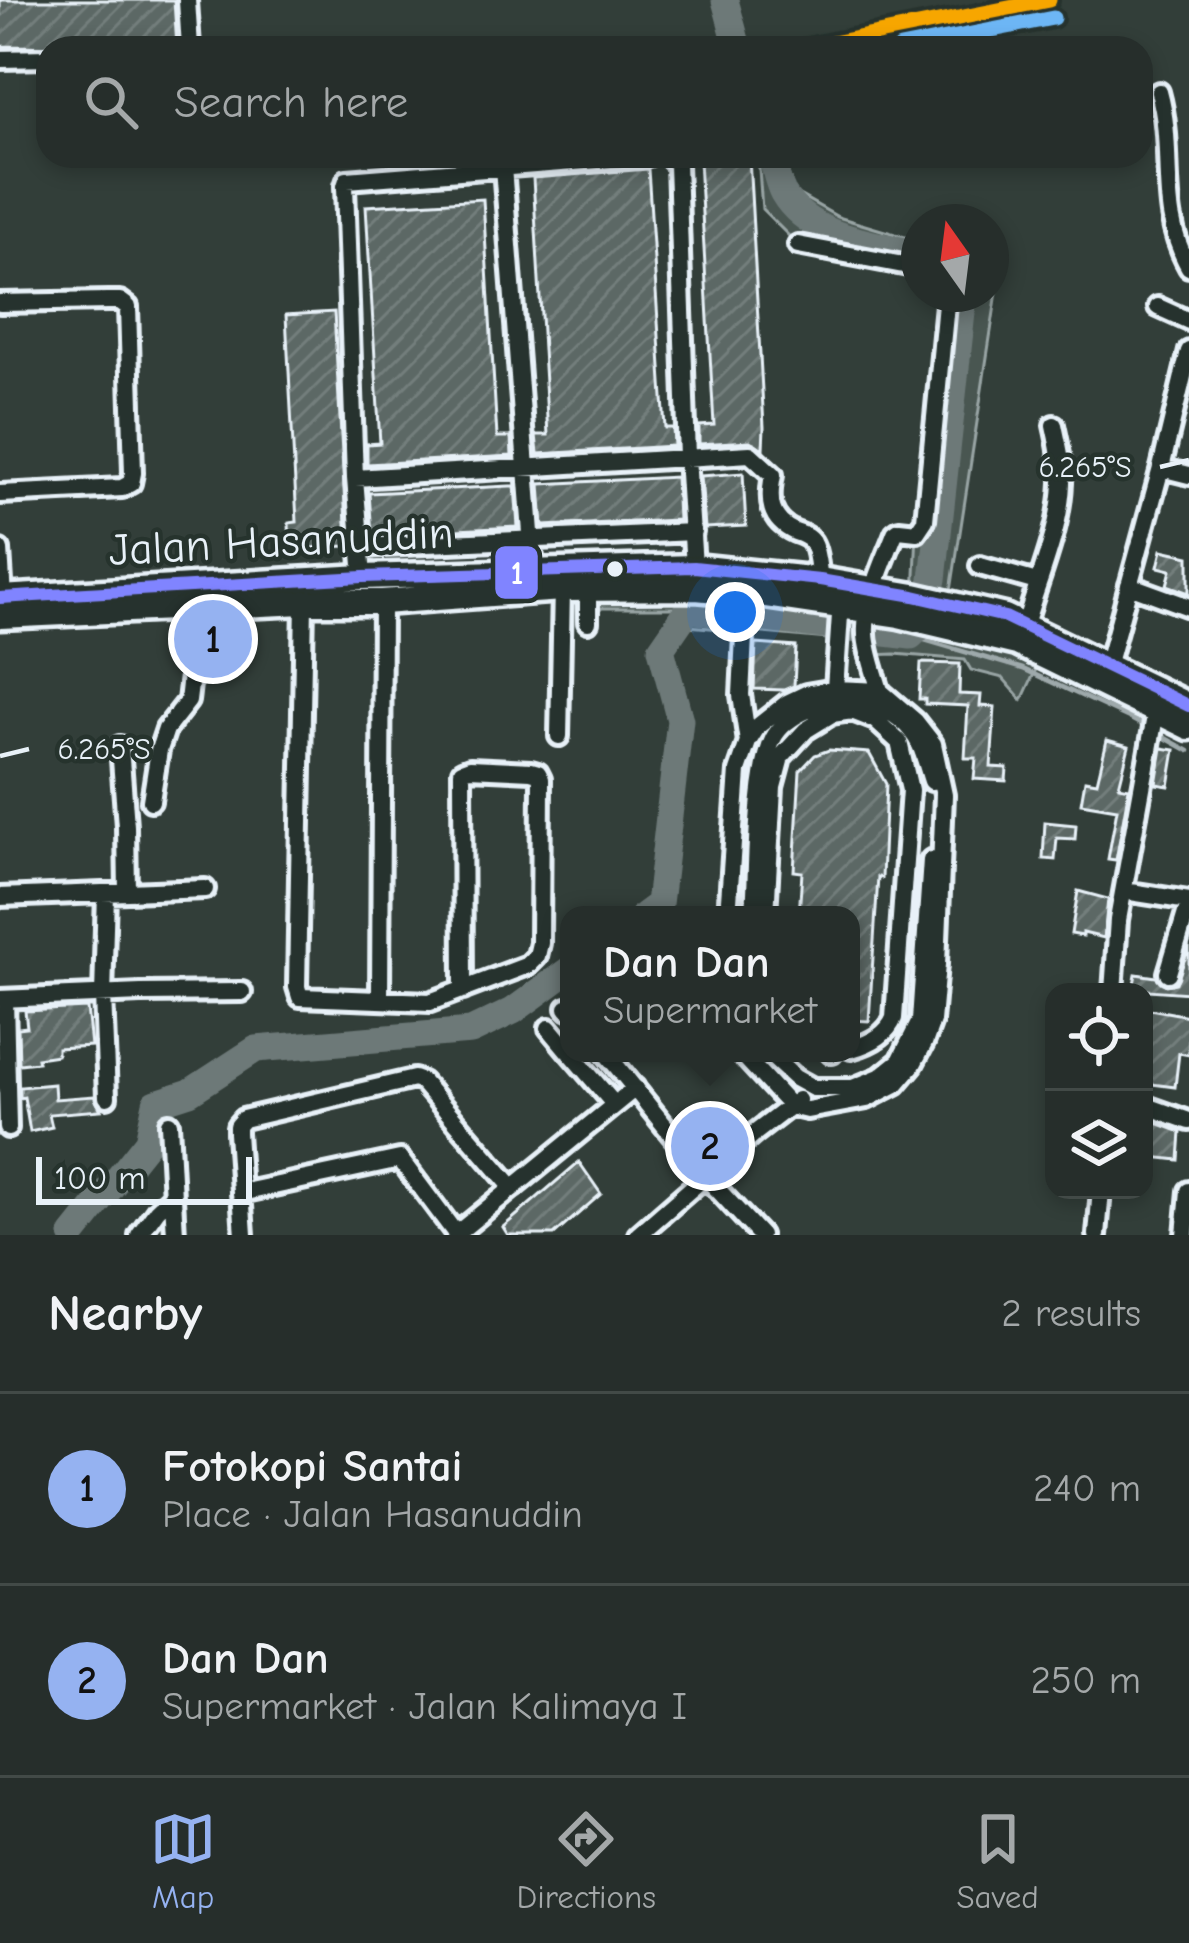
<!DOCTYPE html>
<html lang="en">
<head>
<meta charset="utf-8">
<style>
	:root { --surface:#262e2b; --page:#2e3633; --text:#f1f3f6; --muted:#a4a8a9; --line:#424a47; --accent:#95b2f1 }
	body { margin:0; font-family:"Comic Neue",sans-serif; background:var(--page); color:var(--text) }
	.controls { position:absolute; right:36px; bottom:36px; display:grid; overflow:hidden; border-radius:24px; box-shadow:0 6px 18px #0003 }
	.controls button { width:108px; height:108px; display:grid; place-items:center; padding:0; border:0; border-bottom:3px solid var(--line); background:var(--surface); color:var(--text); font:60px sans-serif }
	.compass { position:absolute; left:901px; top:204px; width:108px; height:108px; border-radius:50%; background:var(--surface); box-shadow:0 6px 18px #0003; rotate:346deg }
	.scale { position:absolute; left:36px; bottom:30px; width:216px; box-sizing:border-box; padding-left:12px; border:6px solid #e8f1f8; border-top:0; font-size:33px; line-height:42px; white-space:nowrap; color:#e8f1f8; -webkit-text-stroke:9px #26332d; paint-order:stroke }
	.you { position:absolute; left:735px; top:612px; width:42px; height:42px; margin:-30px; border:9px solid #fff; border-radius:50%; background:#1a73e8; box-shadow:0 0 0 18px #1a73e833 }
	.badge { display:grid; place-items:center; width:78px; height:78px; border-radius:50%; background:var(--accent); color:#111; font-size:39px; font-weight:700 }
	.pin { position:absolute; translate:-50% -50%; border:6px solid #fff; box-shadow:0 3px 12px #0006 }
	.popup { position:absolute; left:560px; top:906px; width:300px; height:156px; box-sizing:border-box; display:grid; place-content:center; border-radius:24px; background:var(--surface); filter:drop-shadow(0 3px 9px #0005); font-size:39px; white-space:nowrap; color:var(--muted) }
	.popup b { font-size:45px; color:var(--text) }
	.popup::after { content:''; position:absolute; left:50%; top:100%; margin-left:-24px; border:24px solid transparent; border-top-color:var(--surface) }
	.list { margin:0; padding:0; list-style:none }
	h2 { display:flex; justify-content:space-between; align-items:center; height:156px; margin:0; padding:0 48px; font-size:51px }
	h2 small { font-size:39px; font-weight:400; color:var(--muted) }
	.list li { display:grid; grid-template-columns:78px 1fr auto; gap:36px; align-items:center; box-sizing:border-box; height:192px; padding:0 48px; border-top:3px solid var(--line) }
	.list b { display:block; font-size:45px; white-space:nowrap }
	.list p { margin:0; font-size:39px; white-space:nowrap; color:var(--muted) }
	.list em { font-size:39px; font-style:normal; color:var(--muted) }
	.icon { flex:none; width:66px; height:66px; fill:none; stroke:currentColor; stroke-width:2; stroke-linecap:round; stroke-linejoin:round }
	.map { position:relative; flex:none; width:1189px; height:1235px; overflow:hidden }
	.search { position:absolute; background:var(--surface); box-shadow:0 6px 18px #0003; left:36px; right:36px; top:36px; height:132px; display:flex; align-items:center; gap:30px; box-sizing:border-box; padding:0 42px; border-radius:36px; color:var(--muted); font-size:45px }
	.sheet { height:540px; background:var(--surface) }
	nav { display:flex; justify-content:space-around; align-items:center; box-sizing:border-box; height:168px; border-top:3px solid var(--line); background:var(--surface); font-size:33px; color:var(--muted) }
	nav a { display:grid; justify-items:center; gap:6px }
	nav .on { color:var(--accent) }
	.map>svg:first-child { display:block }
</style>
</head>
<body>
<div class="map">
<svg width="1189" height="1235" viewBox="0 0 1189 1235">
	<defs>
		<pattern id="building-hatch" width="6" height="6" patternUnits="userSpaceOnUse" patternTransform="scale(3)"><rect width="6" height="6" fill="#5c6865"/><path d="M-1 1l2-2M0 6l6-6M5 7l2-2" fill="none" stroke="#737e7c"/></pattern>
	</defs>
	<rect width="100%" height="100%" fill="#323e39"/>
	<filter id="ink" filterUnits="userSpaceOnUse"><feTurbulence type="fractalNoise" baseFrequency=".00833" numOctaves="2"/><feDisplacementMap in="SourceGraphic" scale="24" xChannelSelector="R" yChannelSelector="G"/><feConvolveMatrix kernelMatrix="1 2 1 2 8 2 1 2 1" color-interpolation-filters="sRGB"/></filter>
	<g filter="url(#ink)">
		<path fill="#495651" stroke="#98a4a4" stroke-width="3" d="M758 156H783L794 192 838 217 919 241V268L798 245 762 209Z
			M991 263 1001 266 949 604 914 596 917 532 947 294H991Z
			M363 577 847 586 838 640 678 625 675 608H602L588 622V590L304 602Z
			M870 610 1043 654 1022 700 1003 678 971 670 965 660 895 654 871 655Z"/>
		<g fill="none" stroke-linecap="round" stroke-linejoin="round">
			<path stroke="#9ea9ab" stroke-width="4.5" d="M911 636 1023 669 1129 718 1189 751"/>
			<path stroke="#6d7978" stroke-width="27" d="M725 0 738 48
				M771 156C775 167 777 182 783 193 809 238 873 243 919 254
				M644 915 659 904 680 720 661 649 688 610 911 636 924 623 933 579 964 294
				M73 1235 148 1141 156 1103 190 1092 256 1049 471 1031 513 1011 569 970"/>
		</g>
		<path fill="url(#building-hatch)" stroke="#e8f1f8" stroke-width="3" d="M0 0H174L177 48 0 46Z
			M749 157 764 427 763 449 750 441 699 444V426L714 425 699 160Z
			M648 169 665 428H673L674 446 538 454 536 435H548L533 178Z
			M483 199 497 437H511L512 456 367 464V444L380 443 366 206Z
			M334 312 347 542 346 546 290 549 289 523 297 522 286 315Z
			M743 473 746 526 705 528 701 476Z
			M676 477 678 520 543 526 540 484Z
			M510 486H515L518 527 372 534 369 493Z
			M1162 550 1189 556V593L1167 585 1171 570 1158 567Z
			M756 644 796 647 794 686 784 690 754 689Z
			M921 663 960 664 959 694 981 695 980 706 995 707 991 767 1007 768 1006 781 974 779 976 758H965L968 706 925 704V699H919Z
			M1107 740 1129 746 1119 786 1129 788 1116 860 1108 859 1117 809 1081 803 1085 780 1097 782Z
			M1162 748 1175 750 1169 786 1156 784Z
			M829 750 869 753 886 784 882 878 878 877 869 1021 851 1020V915H799L802 872 794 871 800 771 815 755Z
			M1045 822 1076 825 1075 839 1057 838 1055 860 1043 859Z
			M1078 891 1108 899 1104 938 1083 933V936L1071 934Z
			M1189 947V993L1133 989 1136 974 1156 977 1166 985 1176 983Z
			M87 1008 91 1046 57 1048V1055L37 1058 38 1062 19 1064 18 1028 27 1027 25 1011Z
			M1144 1008 1189 1016V1055L1179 1053 1175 1087 1144 1083Z
			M54 1084 55 1099 94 1096 101 1110 49 1114 52 1127 30 1132 24 1097 20 1098V1087Z
			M1154 1122 1181 1132 1179 1160 1151 1157Z
			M579 1162 601 1194 554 1235H508L503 1227Z"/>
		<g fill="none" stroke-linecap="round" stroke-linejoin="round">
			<defs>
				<path id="minor" d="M187 0 190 48
					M0 59 48 58
					M1159 92C1176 153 1156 209 1189 267
					M669 156 677 164 687 457 694 567
					M503 167 534 572
					M798 245 919 268
					M0 303 108 301H120L128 307 133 473 131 483 122 488 0 494
					M1158 307 1189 321
					M1161 468 1189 475
					M355 478 750 454 773 475C768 501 769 520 795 532 801 534 808 536 812 542 818 552 818 569 820 580
					M359 547 693 532
					M0 550 3 598
					M980 566 1037 582
					M363 577 355 478 345 186 347 180 648 156
					M1129 585 1189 607
					M588 589V622
					M304 602 297 987 300 997 430 1002 528 965 537 956 540 943 541 779 538 773 531 771 470 768 462 771 463 990
					M1025 625C1038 579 1060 532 1062 483 1063 464 1058 444 1054 425
					M744 636 741 695 748 742
					M1107 667 1161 468 1189 351
					M831 696 835 689 840 615 845 598
					M877 698 880 691C875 673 867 653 866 634 864 603 884 562 895 533L899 530 917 532 925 520 947 294
					M559 736 562 589
					M120 746 126 826 127 892
					M151 801 159 750 166 729 188 701 193 659 194 608
					M1124 891 1189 901
					M106 893 103 995 107 1097
					M0 897 205 889
					M728 915 738 771 748 742 758 726 787 703 806 694 835 689 880 691 915 721 933 744 944 795 937 964 932 1021 924 1043 913 1064 896 1084 867 1099 807 1110 790 1106 741 1053
					M754 915C757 871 755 776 773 739 780 725 794 716 808 710 848 694 899 702 920 745 925 756 928 769 932 781
					M766 915 773 787 781 757 806 730 832 714 852 711 875 720 899 742 910 790 894 1018C887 1036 869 1044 851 1049
					M1168 973 1189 903
					M1113 992 1118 920 1156 711
					M0 999 141 993 242 992
					M5 999 8 1128
					M380 999 382 602
					M567 1008 569 1010
					M549 1028 569 1052
					M570 1053 614 1104
					M606 1053 706 1177 760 1235
					M768 1053 795 1078 813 1088H853L880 1077 900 1061 920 1021 931 860
					M831 1053H832
					M1144 1105 1189 1121
					M169 1123 175 1235
					M241 1193 400 1159 456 1234
					M139 1235 157 1210 173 1195
					M244 1235 237 1133V1126L243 1119 414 1079 422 1082 513 1188
					M455 1235 635 1088
					M638 1235 755 1133 798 1100
					M1097 1235 1101 1190
					M1185 1235 1189 1191"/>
				<path id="highway" d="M0 598 363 577 694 567 820 580 914 596 1005 617 1189 706
					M0 616 304 602H382L562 589 696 588 758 594 899 615 1017 643 1189 727"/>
			</defs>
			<use href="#minor" stroke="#e8f1f8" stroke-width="26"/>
			<use href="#highway" stroke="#e8f1f8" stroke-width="33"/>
			<use href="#minor" stroke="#26332d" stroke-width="16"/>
			<use href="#highway" stroke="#26332d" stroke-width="24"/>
			<defs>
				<path id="bus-1" d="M0 598 363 577 694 567 820 580 914 596 1005 617 1189 706"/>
			</defs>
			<use href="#bus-1" stroke="#26332d" stroke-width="21"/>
			<use href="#bus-1" stroke="#8084ff" stroke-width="12"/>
			<defs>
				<path id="rail-1" d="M807 48 1049 0"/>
				<path id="rail-2" d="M900 48 1053 18"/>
			</defs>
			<use href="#rail-1" stroke="#26332d" stroke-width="24"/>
			<use href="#rail-2" stroke="#26332d" stroke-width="24"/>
			<use href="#rail-1" stroke="#f7a600" stroke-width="15"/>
			<use href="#rail-2" stroke="#6db6f5" stroke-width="15"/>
		</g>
	</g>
	<path fill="none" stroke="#e8f1f8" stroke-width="4.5" d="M1160 467 1189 460M0 756 29 749"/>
	<circle fill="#e8f1f8" stroke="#26332d" stroke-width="4.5" cx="615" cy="569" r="10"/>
	<g text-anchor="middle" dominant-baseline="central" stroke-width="9" stroke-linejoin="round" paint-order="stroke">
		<g font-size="45" fill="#e8f1f8" stroke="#26332d">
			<text transform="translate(281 541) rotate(-3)">Jalan Hasanuddin</text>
		</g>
	</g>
	<g font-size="30" text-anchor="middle" fill="#e8f1f8" stroke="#26332d" stroke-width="9" stroke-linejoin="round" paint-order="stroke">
		<text x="1085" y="477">6.265°S</text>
		<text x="104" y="759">6.265°S</text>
	</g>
	<rect stroke="#26332d" stroke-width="4.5" x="493" y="544" width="47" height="57" rx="12" fill="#8084ff"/>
	<g font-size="33" text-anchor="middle" font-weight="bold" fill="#fff">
		<text x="517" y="584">1</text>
	</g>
</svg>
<div class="controls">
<button><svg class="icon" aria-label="locate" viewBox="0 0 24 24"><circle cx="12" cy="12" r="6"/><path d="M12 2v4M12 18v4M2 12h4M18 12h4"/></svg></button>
<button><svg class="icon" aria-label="layers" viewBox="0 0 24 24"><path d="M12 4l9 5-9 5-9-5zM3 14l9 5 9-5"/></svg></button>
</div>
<svg class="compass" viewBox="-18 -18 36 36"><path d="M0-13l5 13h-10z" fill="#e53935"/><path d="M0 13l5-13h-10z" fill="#a4a8a9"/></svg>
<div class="scale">100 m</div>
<div class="you"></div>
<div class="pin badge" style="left:213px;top:639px">1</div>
<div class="pin badge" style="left:710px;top:1146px">2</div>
<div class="popup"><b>Dan Dan</b>Supermarket</div>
<div class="search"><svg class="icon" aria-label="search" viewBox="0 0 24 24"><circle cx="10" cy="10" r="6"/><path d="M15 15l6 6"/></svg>Search here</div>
</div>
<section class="sheet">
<h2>Nearby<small>2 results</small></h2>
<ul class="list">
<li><span class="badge">1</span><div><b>Fotokopi Santai</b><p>Place · Jalan Hasanuddin</p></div><em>240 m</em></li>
<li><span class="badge">2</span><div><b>Dan Dan</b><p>Supermarket · Jalan Kalimaya I</p></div><em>250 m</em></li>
</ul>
</section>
<nav>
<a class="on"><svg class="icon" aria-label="map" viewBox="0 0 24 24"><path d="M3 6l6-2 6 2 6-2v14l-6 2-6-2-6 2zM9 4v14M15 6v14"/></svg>Map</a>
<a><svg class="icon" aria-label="directions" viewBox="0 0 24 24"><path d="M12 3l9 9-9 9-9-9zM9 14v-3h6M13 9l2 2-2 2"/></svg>Directions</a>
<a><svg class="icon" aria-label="saved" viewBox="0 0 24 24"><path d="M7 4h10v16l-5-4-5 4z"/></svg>Saved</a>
</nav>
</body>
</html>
